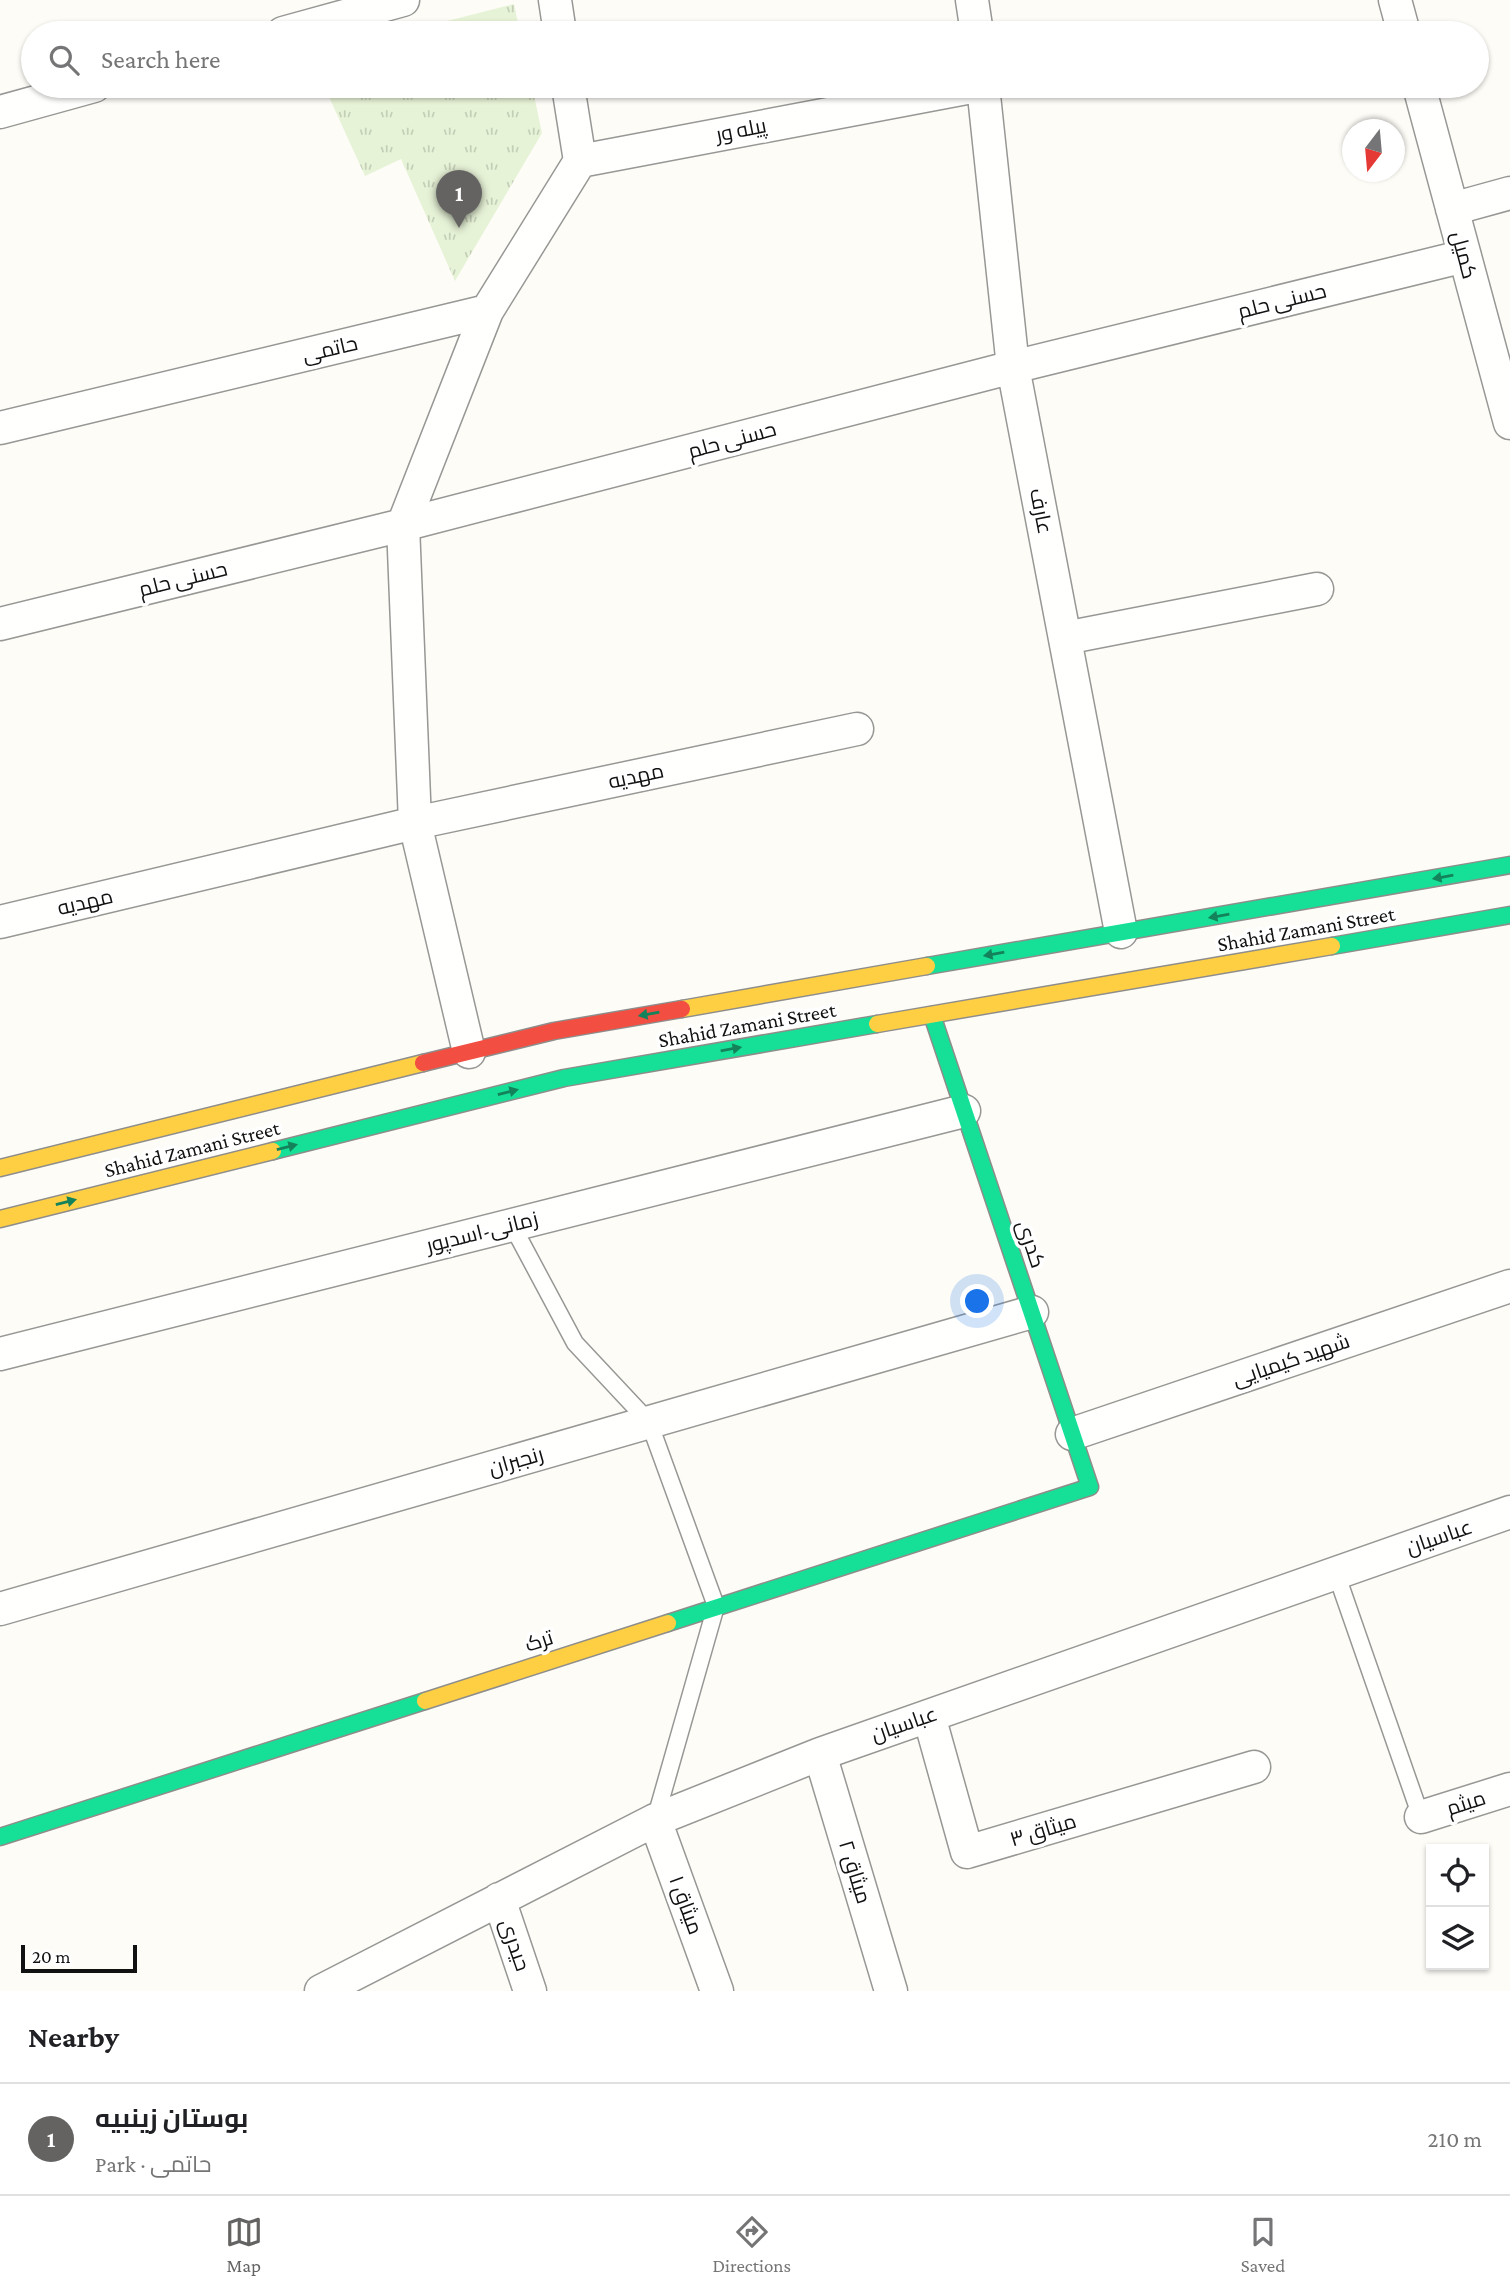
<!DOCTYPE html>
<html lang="en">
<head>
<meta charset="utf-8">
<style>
	:root { --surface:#fff; --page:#f2f2f2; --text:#202124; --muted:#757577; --line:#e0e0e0; --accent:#646362 }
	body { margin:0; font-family:"Crimson Pro",Cairo,serif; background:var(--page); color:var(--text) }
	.controls { position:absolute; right:21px; bottom:21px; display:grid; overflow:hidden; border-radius:0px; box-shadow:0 2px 5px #0004 }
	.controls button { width:63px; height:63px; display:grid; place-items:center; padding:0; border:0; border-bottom:2px solid var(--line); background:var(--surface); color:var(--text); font:35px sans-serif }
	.compass { position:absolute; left:1342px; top:119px; width:63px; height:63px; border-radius:50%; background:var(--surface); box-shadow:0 2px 5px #0004; rotate:196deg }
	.scale { position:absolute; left:21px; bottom:18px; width:116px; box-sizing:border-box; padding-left:7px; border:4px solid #111; border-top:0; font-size:19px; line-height:24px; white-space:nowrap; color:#111; -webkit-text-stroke:5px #fff; paint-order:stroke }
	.you { position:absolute; left:978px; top:1302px; width:24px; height:24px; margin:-18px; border:5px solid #fff; border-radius:50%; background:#1a73e8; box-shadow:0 0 0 10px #1a73e833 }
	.badge { display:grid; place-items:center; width:46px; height:46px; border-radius:50%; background:var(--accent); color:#fff; font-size:23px; font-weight:700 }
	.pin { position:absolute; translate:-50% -58px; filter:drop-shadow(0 2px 4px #0008) }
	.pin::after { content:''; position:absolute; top:37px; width:24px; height:21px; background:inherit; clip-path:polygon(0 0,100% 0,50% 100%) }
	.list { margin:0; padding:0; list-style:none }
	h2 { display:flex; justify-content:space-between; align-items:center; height:91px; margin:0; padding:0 28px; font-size:30px }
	h2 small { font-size:23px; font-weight:400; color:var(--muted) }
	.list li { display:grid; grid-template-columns:46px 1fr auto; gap:21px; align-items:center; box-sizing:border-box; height:112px; padding:0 28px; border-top:2px solid var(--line) }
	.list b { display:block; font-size:26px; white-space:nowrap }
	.list p { margin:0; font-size:23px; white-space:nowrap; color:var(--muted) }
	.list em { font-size:23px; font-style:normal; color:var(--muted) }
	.icon { flex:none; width:38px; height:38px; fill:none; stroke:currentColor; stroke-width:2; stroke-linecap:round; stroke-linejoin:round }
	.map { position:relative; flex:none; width:1510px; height:1991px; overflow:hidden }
	.search { position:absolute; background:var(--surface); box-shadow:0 2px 5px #0004; left:21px; right:21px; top:21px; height:77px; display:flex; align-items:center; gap:18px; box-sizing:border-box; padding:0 24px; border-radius:38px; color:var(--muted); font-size:26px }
	.sheet { height:203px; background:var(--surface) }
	nav { display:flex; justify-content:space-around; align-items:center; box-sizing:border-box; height:98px; border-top:2px solid var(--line); background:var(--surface); font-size:19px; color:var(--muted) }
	nav a { display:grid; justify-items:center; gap:4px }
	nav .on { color:var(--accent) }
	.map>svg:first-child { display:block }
</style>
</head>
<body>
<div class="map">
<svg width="1510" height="1991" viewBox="0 0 1510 1991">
	<defs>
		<pattern id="park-tufts" width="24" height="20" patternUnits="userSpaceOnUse" patternTransform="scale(1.75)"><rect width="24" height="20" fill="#e7f3d7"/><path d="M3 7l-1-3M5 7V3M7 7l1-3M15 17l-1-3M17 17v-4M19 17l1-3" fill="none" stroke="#c5cfb8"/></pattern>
	</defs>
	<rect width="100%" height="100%" fill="#fdfcf7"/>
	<path fill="url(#park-tufts)" d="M514 4 520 33H400Z
		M324 86H532L542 133 455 281 401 159 365 176Z"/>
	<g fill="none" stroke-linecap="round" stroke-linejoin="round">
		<defs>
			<path id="lane" d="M512 1225 575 1343 649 1422 716 1606 655 1820
				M1336 1573 1421 1817"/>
			<path id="street" d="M555 0 560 33
				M972 0 977 33
				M1395 0 1404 33
				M283 33 403 0
				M568 86 580 161 977 86
				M983 86 1013 367 1121 932
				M1419 86 1510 423
				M0 112 94 86
				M1452 209 1510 193
				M0 428 487 311 580 161
				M0 624 403 525 1013 367 1465 256
				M1065 638 1317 589
				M0 922 415 823 857 729
				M469 1052 415 823 403 525 487 311
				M0 1354 964 1111
				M1072 1434 1510 1286
				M0 1609 1032 1312
				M929 1716 967 1852 1254 1767
				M820 1754 891 1991
				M1421 1817 1510 1789
				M655 1820 717 1991
				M499 1899 530 1991
				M321 1991 655 1820 820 1754 1510 1512"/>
			<path id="fast" d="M1332 946 1510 915
				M927 966 1510 865
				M273 1151 564 1078 877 1024
				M668 1623 1090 1487 932 1015
				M0 1837 425 1701"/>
			<path id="slow" d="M682 1009 927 966
				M877 1024 1332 946
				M0 1168 423 1063
				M0 1219 273 1151
				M425 1701 668 1623"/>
			<path id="jam" d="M423 1063 554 1031 682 1009"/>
		</defs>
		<use href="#lane" stroke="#979795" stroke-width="19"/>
		<use href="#street" stroke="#979795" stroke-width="35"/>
		<use href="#fast" stroke="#8e8d8b" stroke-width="19"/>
		<use href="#slow" stroke="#8e8d8b" stroke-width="19"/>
		<use href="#jam" stroke="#8e8d8b" stroke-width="19"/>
		<use href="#lane" stroke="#fffffe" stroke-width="16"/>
		<use href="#street" stroke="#fffffe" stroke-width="32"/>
		<use href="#fast" stroke="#16e098" stroke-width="16"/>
		<use href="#slow" stroke="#ffcf43" stroke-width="16"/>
		<use href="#jam" stroke="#f24e42" stroke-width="16"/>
	</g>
	<defs><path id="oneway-solid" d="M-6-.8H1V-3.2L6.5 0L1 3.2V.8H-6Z" transform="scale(1.75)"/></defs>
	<g fill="#14835b">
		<use href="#oneway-solid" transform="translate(1443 877) rotate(170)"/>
		<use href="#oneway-solid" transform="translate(1219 916) rotate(170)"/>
		<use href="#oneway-solid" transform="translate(994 954) rotate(170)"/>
		<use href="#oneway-solid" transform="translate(649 1014) rotate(170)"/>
		<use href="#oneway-solid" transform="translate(731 1049) rotate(-10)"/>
		<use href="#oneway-solid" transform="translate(508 1092) rotate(-14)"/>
		<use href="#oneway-solid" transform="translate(287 1147) rotate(-14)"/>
		<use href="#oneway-solid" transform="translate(66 1202) rotate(-14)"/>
	</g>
	<g text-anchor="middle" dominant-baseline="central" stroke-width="7" stroke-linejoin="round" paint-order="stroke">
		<g font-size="21" fill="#111" stroke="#fff">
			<text transform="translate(741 130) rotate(-11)">پیله ور</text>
			<text transform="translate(1464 255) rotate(75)">کمیل</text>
			<text transform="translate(1282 301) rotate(-14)">حسنی حلم</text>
			<text transform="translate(330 349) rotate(-13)">حاتمی</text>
			<text transform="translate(732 440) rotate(-15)">حسنی حلم</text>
			<text transform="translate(1041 511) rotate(79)">عارف</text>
			<text transform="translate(183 579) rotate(-14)">حسنی حلم</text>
			<text transform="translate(636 776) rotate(-12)">مهدیه</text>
			<text transform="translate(85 902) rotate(-13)">مهدیه</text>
			<text transform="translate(1306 929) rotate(-10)">Shahid Zamani Street</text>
			<text transform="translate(747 1025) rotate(-10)">Shahid Zamani Street</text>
			<text transform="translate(192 1149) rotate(-14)">Shahid Zamani Street</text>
			<text transform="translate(482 1232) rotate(-14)">زمانی-اسدپور</text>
			<text transform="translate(1031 1244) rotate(71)">کدری</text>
			<text transform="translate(1291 1360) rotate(-19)">شهید کیمیایی</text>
			<text transform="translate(516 1461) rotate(-16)">رنجبران</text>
			<text transform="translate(1439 1537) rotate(-19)">عباسیان</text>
			<text transform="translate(539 1641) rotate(-18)">ترک</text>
			<text transform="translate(904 1724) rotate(-19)">عباسیان</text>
			<text transform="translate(1466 1803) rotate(-18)">میثم</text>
			<text transform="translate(1043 1830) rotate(-17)">میثاق ۳</text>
			<text transform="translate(855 1872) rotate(73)">میثاق ۲</text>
			<text transform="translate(686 1905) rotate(70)">میثاق ۱</text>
			<text transform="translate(515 1945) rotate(71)">حیدری</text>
		</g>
	</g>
</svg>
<div class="controls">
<button><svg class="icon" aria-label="locate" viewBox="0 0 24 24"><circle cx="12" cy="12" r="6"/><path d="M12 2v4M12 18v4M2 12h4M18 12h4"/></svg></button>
<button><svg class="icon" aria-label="layers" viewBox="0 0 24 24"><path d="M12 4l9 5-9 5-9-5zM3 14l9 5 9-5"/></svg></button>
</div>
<svg class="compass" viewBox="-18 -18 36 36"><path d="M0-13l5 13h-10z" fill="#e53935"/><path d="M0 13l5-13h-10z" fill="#757577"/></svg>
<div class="scale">20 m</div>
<div class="you"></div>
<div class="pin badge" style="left:459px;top:228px">1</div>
<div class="search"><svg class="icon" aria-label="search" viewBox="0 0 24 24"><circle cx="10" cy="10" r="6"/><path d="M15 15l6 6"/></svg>Search here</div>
</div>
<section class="sheet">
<h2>Nearby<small></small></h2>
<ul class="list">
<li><span class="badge">1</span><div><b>بوستان زینبیه</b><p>Park · حاتمی</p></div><em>210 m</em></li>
</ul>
</section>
<nav>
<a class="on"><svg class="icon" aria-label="map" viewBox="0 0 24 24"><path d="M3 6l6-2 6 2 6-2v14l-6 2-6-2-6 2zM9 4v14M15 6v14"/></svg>Map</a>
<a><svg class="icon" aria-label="directions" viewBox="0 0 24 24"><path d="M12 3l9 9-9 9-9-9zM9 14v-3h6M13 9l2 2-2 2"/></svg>Directions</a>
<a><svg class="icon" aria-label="saved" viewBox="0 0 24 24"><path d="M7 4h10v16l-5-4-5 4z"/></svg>Saved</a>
</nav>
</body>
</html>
